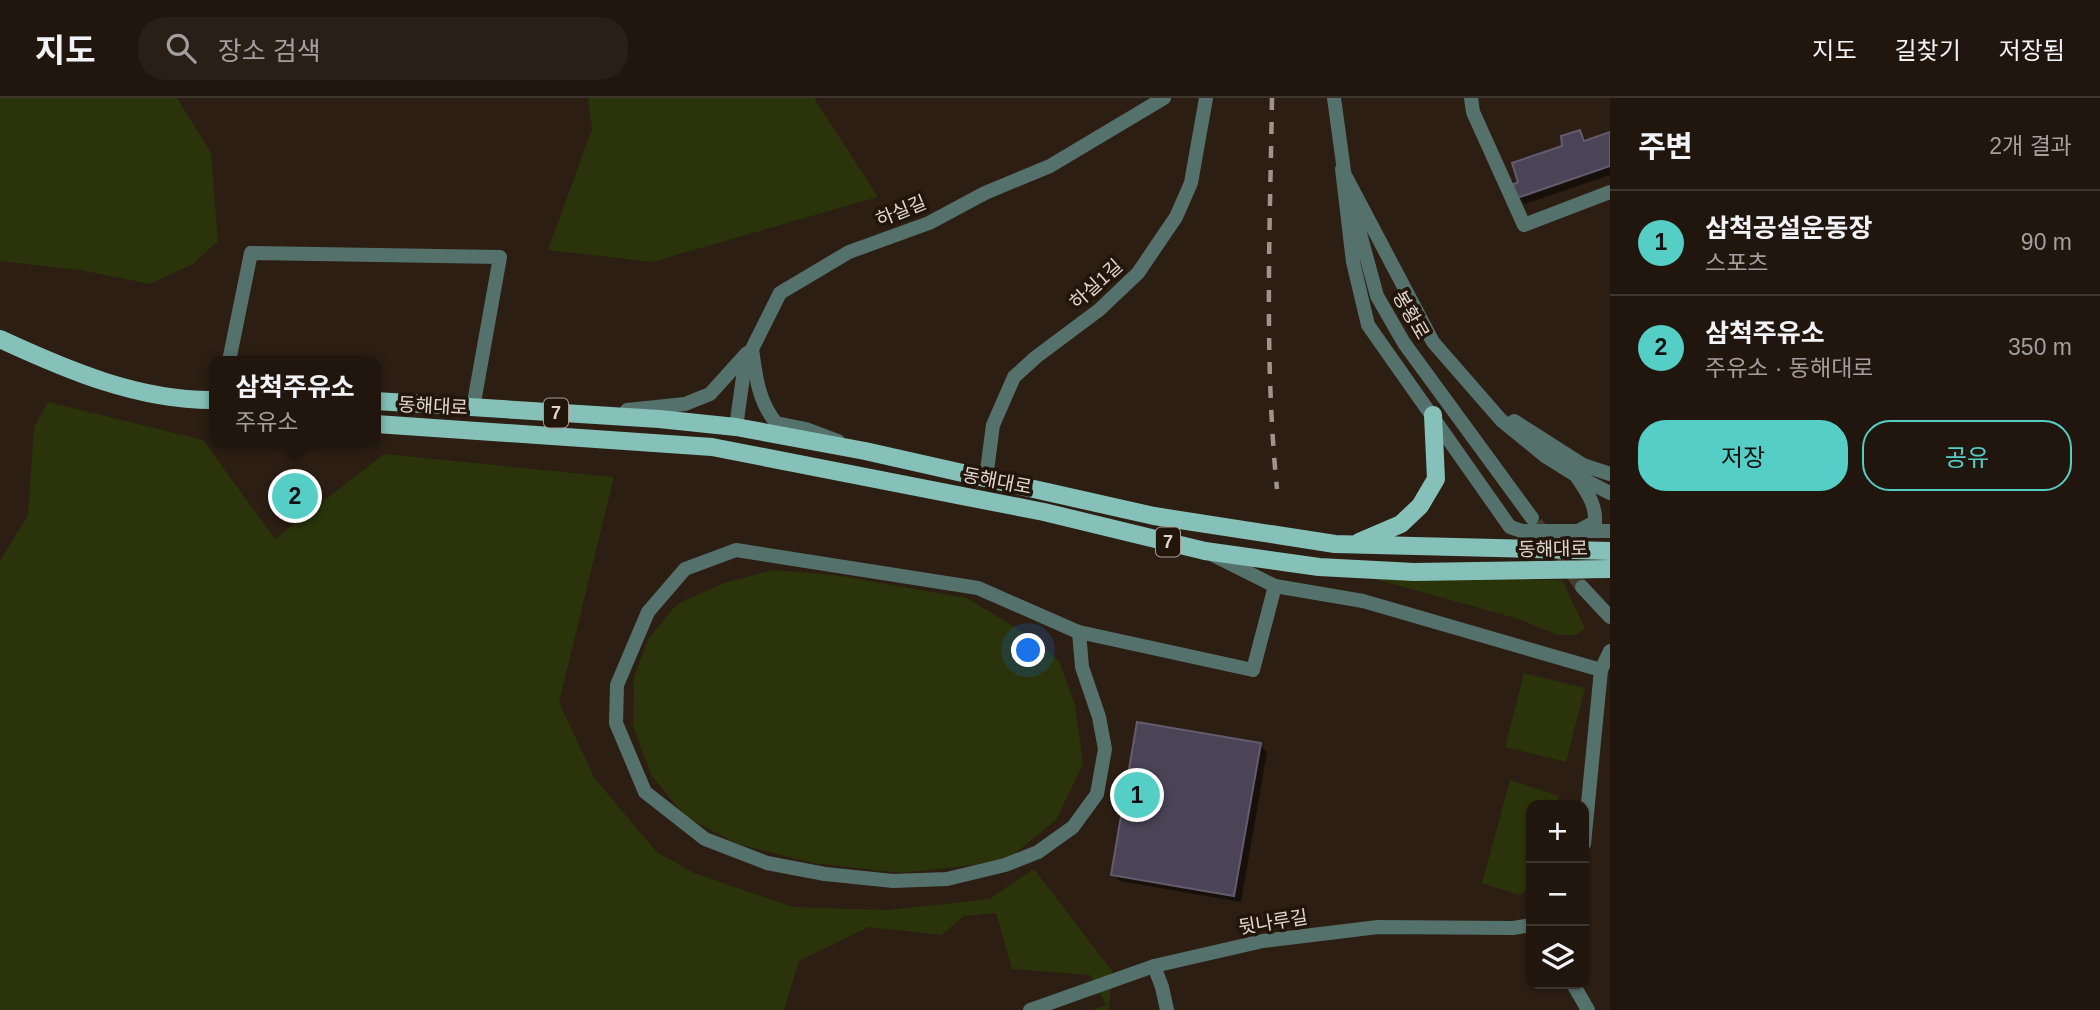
<!DOCTYPE html>
<html lang="ko">
<head>
<meta charset="utf-8">
<style>
	:root { --surface:#21160e; --page:#291f17; --text:#f1f3f6; --muted:#a29f9e; --line:#3e352e; --accent:#55cec6 }
	body { margin:0; font-family:Arial,"Noto Sans KR",sans-serif; background:var(--page); color:var(--text) }
	.controls { position:absolute; right:21px; bottom:21px; display:grid; overflow:hidden; border-radius:14px; box-shadow:0 2px 5px #0004 }
	.controls button { width:63px; height:63px; display:grid; place-items:center; padding:0; border:0; border-bottom:2px solid var(--line); background:var(--surface); color:var(--text); font:35px sans-serif }
	.you { position:absolute; left:1029px; top:553px; width:24px; height:24px; margin:-18px; border:5px solid #fff; border-radius:50%; background:#1a73e8; box-shadow:0 0 0 10px #1a73e833 }
	.badge { display:grid; place-items:center; width:46px; height:46px; border-radius:50%; background:var(--accent); color:#111; font-size:23px; font-weight:700 }
	.pin { position:absolute; translate:-50% -50%; border:4px solid #fff; box-shadow:0 2px 7px #0006 }
	.popup { position:absolute; left:209px; top:258px; width:172px; height:91px; box-sizing:border-box; display:grid; place-content:center; border-radius:14px; background:var(--surface); filter:drop-shadow(0 2px 5px #0005); font-size:23px; white-space:nowrap; color:var(--muted) }
	.popup b { font-size:26px; color:var(--text) }
	.popup::after { content:''; position:absolute; left:50%; top:100%; margin-left:-14px; border:14px solid transparent; border-top-color:var(--surface) }
	.list { margin:0; padding:0; list-style:none }
	h2 { display:flex; justify-content:space-between; align-items:center; height:91px; margin:0; padding:0 28px; font-size:30px }
	h2 small { font-size:23px; font-weight:400; color:var(--muted) }
	.list li { display:grid; grid-template-columns:46px 1fr auto; gap:21px; align-items:center; box-sizing:border-box; height:105px; padding:0 28px; border-top:2px solid var(--line) }
	.list b { display:block; font-size:26px; white-space:nowrap }
	.list p { margin:0; font-size:23px; white-space:nowrap; color:var(--muted) }
	.list em { font-size:23px; font-style:normal; color:var(--muted) }
	.actions { display:flex; gap:14px; padding:21px 28px }
	.actions a { flex:1; padding:16px 0; border:2px solid var(--accent); border-radius:28px; text-align:center; font-size:24px; color:var(--accent) }
	.actions .main { background:var(--accent); color:#111 }
	.icon { flex:none; width:38px; height:38px; fill:none; stroke:currentColor; stroke-width:2; stroke-linecap:round; stroke-linejoin:round }
	.map { position:relative; flex:none; width:1610px; height:912px; overflow:hidden }
	header { display:flex; align-items:center; gap:42px; box-sizing:border-box; height:98px; padding:0 35px; background:var(--surface); border-bottom:2px solid var(--line) }
	header strong { font-size:33px }
	nav { display:flex; gap:38px; margin-inline-start:auto; font-size:24px }
	.search { width:490px; height:63px; background:var(--page); display:flex; align-items:center; gap:18px; box-sizing:border-box; padding:0 24px; border-radius:28px; color:var(--muted); font-size:26px }
	main { display:flex }
	aside { flex:1; background:var(--surface) }
	.map>svg:first-child { display:block }
</style>
</head>
<body>
<header>
<strong>지도</strong>
<div class="search"><svg class="icon" aria-label="search" viewBox="0 0 24 24"><circle cx="10" cy="10" r="6"/><path d="M15 15l6 6"/></svg>장소 검색</div>
<nav><a>지도</a><a>길찾기</a><a>저장됨</a></nav>
</header>
<main>
<div class="map">
<svg width="1610" height="912" viewBox="0 0 1610 912">
	<rect width="100%" height="100%" fill="#2c1e13"/>
	<path fill="#2a330a" d="M0 0H177L211 55 218 143 193 166 150 186 80 172 0 163Z
		M588 0H814L878 99 652 164 548 152 592 31Z
		M48 304 203 342 275 441 384 356 614 379 559 604 595 681 657 754 694 775 793 809 889 812 989 801 1034 771 1112 873 1109 912H1092L1106 907 1090 877 1012 871 996 815 964 818 941 837 869 829 799 863 784 912H0V463L28 417 34 329Z
		M773 472 834 477 967 500 1026 536 1059 563 1075 607 1083 666 1056 722 1010 759 973 767 901 775 813 765 737 746 685 718 651 677 633 628 634 579 648 541 677 506 724 485Z
		M1371 480 1562 482 1585 530 1577 537H1558L1519 521Z
		M1524 575 1585 590 1566 664 1505 649Z
		M1510 682 1559 698 1557 707H1531V789L1519 797 1482 785Z"/>
	<path fill="#0007" d="M1580 34 1588 44 1610 36V77L1525 106 1518 99Z
		M1260 647 1267 654 1241 804 1120 783 1113 776Z"/>
	<path fill="#4a4456" stroke="#625c6e" stroke-width="2" d="M1580 32 1584 43 1610 34V68L1517 100 1512 87 1518 84 1512 65 1562 48 1561 38Z
		M1137 624 1261 645 1234 798 1111 777Z"/>
	<g fill="none" stroke-linecap="round" stroke-linejoin="round">
		<path stroke="#473a2f" stroke-width="14" stroke-dasharray="14 7" stroke-linecap="butt" d="M1536 425 1582 489"/>
		<path stroke="#55716c" stroke-width="14" d="M1471 0 1473 14 1524 127 1610 94
			M229 263 251 155 500 159 473 310
			M986 380 993 327 1014 279 1036 259 1099 212 1138 175 1176 119 1191 85 1206 0
			M1275 488 1363 503 1601 572
			M1079 534 1082 569 1099 619 1105 651 1097 696 1073 729 1038 754 1005 767 947 781 893 783 825 776 767 765 705 741 645 694 616 625 617 587 648 514 685 471 736 452 978 490 1076 533 1079 534 1253 572 1275 488 1213 457
			M1154 868 1162 889 1167 912
			M1573 886 1588 912"/>
		<path stroke="#55716c" stroke-width="14" d="M1334 0 1345 80
			M1342 71 1353 164 1368 227 1510 429 1522 433H1610
			M1346 79 1433 244 1501 322 1545 358 1577 378 1610 395
			M1354 113 1377 198 1404 245 1532 420
			M752 251C756 279 758 302 776 325L806 331 838 343
			M627 312 685 306 710 296 747 255
			M1514 323 1583 367 1610 376
			M736 329 745 265 780 195 849 154 929 125 985 95 1050 68 1164 0
			M1577 379C1587 394 1596 406 1595 424L1580 432
			M1582 489 1610 519
			M1584 746 1601 572 1610 553
			M1030 912 1154 868 1263 843 1378 829 1513 830 1531 827"/>
		<path stroke="#85c1b8" stroke-width="18" d="M0 241C67 272 139 303 215 302
			M376 303 659 321 736 329 865 353 1154 418 1335 446 1610 453
			M376 326 712 349 1044 414 1205 453 1319 469 1414 474 1610 471
			M1359 444 1401 426 1420 408 1436 381 1433 317"/>
		<path stroke="#9f938a" stroke-width="4.5" stroke-dasharray="12 12" stroke-linecap="butt" d="M1272 0C1270 131 1264 261 1277 391"/>
	</g>
	<g text-anchor="middle" dominant-baseline="central" stroke-width="7" stroke-linejoin="round" paint-order="stroke">
		<g fill="#22150a" stroke="#a89c94" stroke-width="2">
			<rect x="544" y="300.5" width="24" height="29" rx="5"/>
			<rect x="1156" y="429.5" width="24" height="29" rx="5"/>
		</g>
		<g font-size="18" font-weight="bold" fill="#e1d6cf">
			<text x="556" y="315">7</text>
			<text x="1168" y="444">7</text>
		</g>
		<g font-size="19" fill="#e1d6cf" stroke="#22150a">
			<text transform="translate(901 113) rotate(-22)">하실길</text>
			<text transform="translate(1096 186) rotate(-42)">하실1길</text>
			<text transform="translate(1411 217) rotate(60)">봉황로</text>
			<text transform="translate(433 308) rotate(3)">동해대로</text>
			<text transform="translate(997 383) rotate(11)">동해대로</text>
			<text transform="translate(1553 451) rotate(-1)">동해대로</text>
			<text transform="translate(1273 824) rotate(-9)">뒷나루길</text>
		</g>
	</g>
</svg>
<div class="controls">
<button>+</button>
<button>−</button>
<button><svg class="icon" aria-label="layers" viewBox="0 0 24 24"><path d="M12 4l9 5-9 5-9-5zM3 14l9 5 9-5"/></svg></button>
</div>
<div class="you"></div>
<div class="pin badge" style="left:1137px;top:697px">1</div>
<div class="pin badge" style="left:295px;top:398px">2</div>
<div class="popup"><b>삼척주유소</b>주유소</div>
</div>
<aside>
<h2>주변<small>2개 결과</small></h2>
<ul class="list">
<li><span class="badge">1</span><div><b>삼척공설운동장</b><p>스포츠</p></div><em>90 m</em></li>
<li><span class="badge">2</span><div><b>삼척주유소</b><p>주유소 · 동해대로</p></div><em>350 m</em></li>
</ul>
<div class="actions"><a class="main">저장</a><a>공유</a></div>
</aside>
</main>
</body>
</html>
